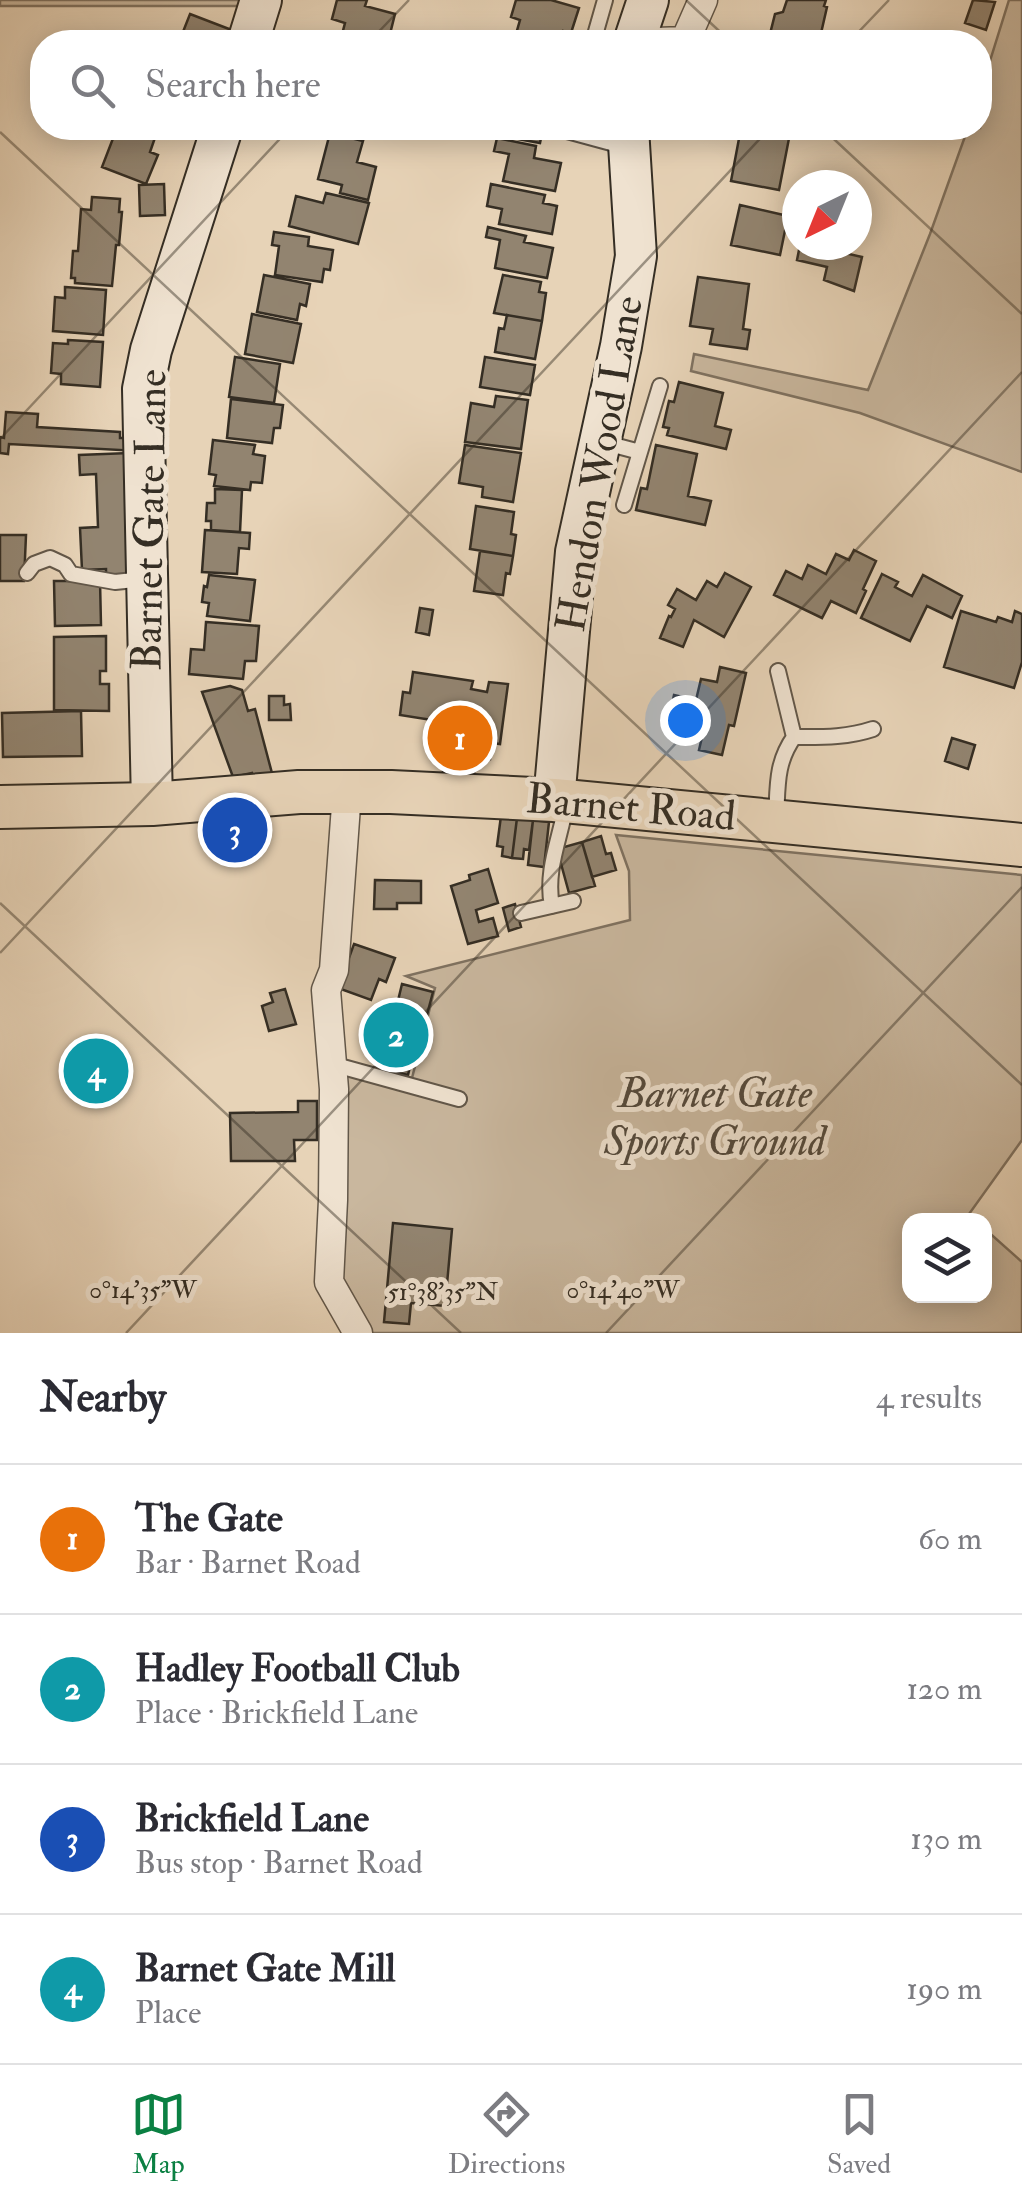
<!DOCTYPE html>
<html lang="en">
<head>
<meta charset="utf-8">
<style>
	:root { --surface:#fff; --page:#f2f2f3; --text:#2b2b33; --muted:#7c7c81; --line:#e1e1e2; --accent:#0b8043 }
	body { margin:0; font-family:"IM FELL Double Pica",serif; background:var(--page); color:var(--text) }
	.controls { position:absolute; right:30px; bottom:30px; display:grid; overflow:hidden; border-radius:20px; box-shadow:0 5px 25px #0003 }
	.controls button { width:90px; height:90px; display:grid; place-items:center; padding:0; border:0; border-bottom:2px solid var(--line); background:var(--surface); color:var(--text); font:50px sans-serif }
	.compass { position:absolute; left:782px; top:170px; width:90px; height:90px; border-radius:50%; background:var(--surface); box-shadow:0 5px 25px #0003; rotate:223deg }
	.you { position:absolute; left:685px; top:720px; width:35px; height:35px; margin:-25px; border:8px solid #fff; border-radius:50%; background:#1a73e8; box-shadow:0 0 0 15px #1a73e833 }
	.badge { display:grid; place-items:center; width:65px; height:65px; border-radius:50%; background:var(--accent); color:#fff; font-size:32px; font-weight:700 }
	.pin { position:absolute; translate:-50% -50%; border:5px solid #fff; box-shadow:0 2px 10px #0006 }
	.list { margin:0; padding:0; list-style:none }
	h2 { display:flex; justify-content:space-between; align-items:center; height:130px; margin:0; padding:0 40px; font-size:42px }
	h2 small { font-size:32px; font-weight:400; color:var(--muted) }
	.list li { display:grid; grid-template-columns:65px 1fr auto; gap:30px; align-items:center; box-sizing:border-box; height:150px; padding:0 40px; border-top:2px solid var(--line) }
	.list b { display:block; font-size:38px; white-space:nowrap }
	.list p { margin:0; font-size:32px; white-space:nowrap; color:var(--muted) }
	.list em { font-size:32px; font-style:normal; color:var(--muted) }
	.icon { flex:none; width:55px; height:55px; fill:none; stroke:currentColor; stroke-width:2; stroke-linecap:round; stroke-linejoin:round }
	.map { position:relative; flex:none; width:1022px; height:1333px; overflow:hidden }
	.search { position:absolute; background:var(--surface); box-shadow:0 5px 25px #0003; left:30px; right:30px; top:30px; height:110px; display:flex; align-items:center; gap:25px; box-sizing:border-box; padding:0 35px; border-radius:40px; color:var(--muted); font-size:38px }
	.sheet { height:730px; background:var(--surface) }
	nav { display:flex; justify-content:space-around; align-items:center; box-sizing:border-box; height:140px; border-top:2px solid var(--line); background:var(--surface); font-size:28px; color:var(--muted) }
	nav a { display:grid; justify-items:center; gap:5px }
	nav .on { color:var(--accent) }
	.map>svg:first-child { display:block }
</style>
</head>
<body>
<div class="map">
<svg width="1022" height="1333" viewBox="0 0 1022 1333">
	<rect width="100%" height="100%" fill="#e7d3b7"/>
	<filter id="stains"><feTurbulence type="fractalNoise" baseFrequency=".002" numOctaves="4"/><feColorMatrix values="0 0 0 0 .2 0 0 0 0 .09 0 0 0 0 .02 0 0 0 .5 -.17"/></filter>
	<radialGradient id="worn" r=".72"><stop offset=".6" stop-color="#630" stop-opacity="0"/><stop offset="1" stop-color="#630" stop-opacity=".3"/></radialGradient>
	<path fill="#c9b79e" stroke="#7f7261" stroke-width="2.5" d="M0 0H246L244 6H0Z
		M1009 0H1022V472L860 413 691 371 694 354 868 390 930 234 968 128H980V93Z
		M616 835 1022 875V1140L969 1214 975 1220H910V1296H984L985 1229 1022 1262V1333H358L329 1282 332 1059 412 1078 435 988 406 976 630 920 629 871Z"/>
	<path fill="#928470" stroke="#352e24" stroke-width="2.5" d="M337 0H367L365 6 395 14 388 42 378 40 377 42H340L345 23 332 19Z
		M516 0H551L579 8 571 33 563 31 560 42H544L516 34 520 20 511 17Z
		M787 0H826L824 6 827 7 819 42H798L770 34 775 14 783 12Z
		M973 0 995 2 986 30 965 23Z
		M190 14 237 32 233 42H179Z
		M117 128 158 129 150 152 158 155 146 184 102 167Z
		M504 128H543L540 143 502 136Z
		M741 128H791L779 190 731 181Z
		M331 129 356 136 355 139 363 141 357 162 376 167 368 200 340 193 342 185 318 179Z
		M497 138 536 146 534 158 561 163 555 191 503 181 509 154 494 151Z
		M164 184 165 215 140 216 139 185Z
		M491 184 545 195 543 203 557 206 552 234 499 224 502 209 487 206Z
		M326 193 369 203 358 244 289 226 296 196 323 203Z
		M92 197 120 199 119 212H122L119 245H116L112 286 75 283V278H71L73 251H78L81 209 91 210Z
		M740 205 788 216 780 255 731 245Z
		M488 227 526 236 524 242 553 248 547 278 495 268 500 240 486 237Z
		M274 232 309 237 308 246 333 250 330 270 324 269 322 282 275 275 279 246 272 245Z
		M800 245H810L862 257 854 291 824 280 827 267 797 260Z
		M264 275 310 284 306 306 300 304 297 320 257 312Z
		M503 275 541 282 539 292 546 293 542 321 494 313Z
		M698 277 749 284 743 329 750 330 747 349 710 344 713 329 690 326Z
		M65 287 106 290 103 335 53 331 55 297 65 298Z
		M252 314 301 324 293 363 245 354Z
		M507 315 542 321 535 359 495 352 499 328 504 329Z
		M68 340 103 342 100 387 61 384V374L51 373 53 343 68 344Z
		M235 357 280 364 274 403 229 397Z
		M485 357 535 365 530 395 480 387Z
		M679 382 723 393 715 426 731 430 726 449 667 435 669 428 663 427 669 401 674 402Z
		M496 396 528 400 521 449 465 442 471 403 494 407Z
		M231 399 283 405 280 428H274L272 443 227 438Z
		M6 412 38 414 37 427 120 432V438H139L138 451 9 444 8 454 0 453V437L4 438Z
		M213 440 255 445 253 454 265 456 262 483 251 482 250 490 214 486 216 475 209 474Z
		M465 445 521 453 513 502 482 497 483 487 459 483Z
		M656 445 697 454 688 496 711 501 705 525 636 510 641 488 647 489Z
		M129 453 133 575 106 576V569L82 570 80 528 98 527 96 474 80 475 79 455Z
		M215 489 242 490 240 532 211 530V521H206L207 503H215Z
		M476 506 514 512 511 534 516 535 513 556 470 549Z
		M205 530 250 533 249 549 239 548 237 574 202 572Z
		M0 535H26L24 581H0Z
		M854 550 876 561 863 589 866 591 856 613 831 601 822 618 774 595 786 571 802 579 808 565 826 574 836 554 849 560Z
		M480 551 513 556 510 574 506 573 503 595 474 591Z
		M725 573 751 587 724 637 694 620 683 647 660 638 669 616 671 617 675 609 668 605 677 589 696 600 707 581 717 587Z
		M882 574 898 582 895 587 912 596 923 575 962 596 952 618 927 606 910 641 861 618Z
		M209 575 255 580 250 621 207 616 209 603 202 602 204 586 207 587Z
		M54 581H100L101 625 55 626Z
		M420 608 433 610 429 635 416 632Z
		M961 611 996 622 998 617 1012 622 1015 611 1022 614V662L1014 688 944 667Z
		M206 622 259 626 256 661H245L243 679 189 674 191 649 204 650Z
		M106 636V671H100V684H109V711L54 710V637Z
		M720 667 746 673 734 726 729 725 722 755 699 750 705 724 696 721 692 739 674 735 678 715 670 713 674 695 696 700 701 679 717 682Z
		M413 672 473 681 471 689 487 692 489 682 508 684 500 744 492 743 490 759 476 757 474 773 464 771 463 781 442 778 446 751 428 748 432 720 400 715 403 692 410 693Z
		M230 686 242 690 248 711 255 709 273 777 254 783 252 773 233 777 202 692Z
		M269 696H284V705L290 704 291 720H269Z
		M81 711 82 756 3 757 2 713Z
		M952 738 975 745 968 769 945 761Z
		M501 816 517 818 512 858 502 856 503 847 497 846Z
		M517 818 533 820 529 850 524 849 523 859 512 858Z
		M533 820 549 822 544 867 528 865Z
		M601 836 606 854 611 853 616 870 592 877 582 842Z
		M582 842 595 886 569 893 557 849Z
		M488 869 498 903 476 910 479 922 493 918 498 936 468 944 451 886 470 880 469 875Z
		M375 880 421 881V903H397V909H374Z
		M515 904 521 927 509 931 503 908Z
		M354 944 395 958 386 982 379 979 371 1000 338 988Z
		M402 984 433 992 424 1026 420 1025 408 1075 376 1068 378 1058 369 1056 381 1005 396 1009Z
		M285 989 296 1024 269 1031 262 1006 273 1002 270 993Z
		M81 1071a15 15 0 1 1 30 0a15 15 0 1 1-30 0Z
		M298 1101H317V1140H294L295 1161H231L230 1113 298 1112Z
		M393 1223 452 1229 445 1306 411 1303 409 1324 384 1322Z"/>
	<g fill="none" stroke-linecap="round" stroke-linejoin="round">
		<defs>
			<path id="lane" d="M593 42 605 0
				M568 128 567 131 626 147
				M602 442 640 452
				M624 505 660 386
				M27 573 34 564 50 558 65 565 71 574 115 582 144 579
				M778 671 794 737
				M776 819C778 788 775 764 794 737 821 737 846 738 873 729
				M552 906C545 871 560 839 566 805
				M521 913 573 901
				M332 1064 459 1099"/>
			<path id="street" d="M656 42 685 41 703 0
				M347 792 334 970 326 990 334 1089 333 1200 329 1282 358 1333"/>
			<path id="secondary" d="M248 42 261 0
				M634 42 648 0
				M554 800 576 552 621 346 636 256 628 128
				M152 804 143 389 151 350 222 128"/>
			<path id="primary" d="M0 807 152 804 299 792H391L554 800 1022 845"/>
		</defs>
		<use href="#lane" stroke="#625749" stroke-width="18"/>
		<use href="#street" stroke="#625749" stroke-width="31"/>
		<use href="#secondary" stroke="#352e24" stroke-width="44"/>
		<use href="#primary" stroke="#352e24" stroke-width="46"/>
		<use href="#lane" stroke="#efe2d0" stroke-width="14"/>
		<use href="#street" stroke="#efe2d0" stroke-width="28"/>
		<use href="#secondary" stroke="#efe2d0" stroke-width="40"/>
		<use href="#primary" stroke="#e7d3b7" stroke-width="42"/>
	</g>
	<path fill="none" stroke="#352e24" stroke-width="2.5" stroke-opacity="0.45" d="M686 0 731 42M369 42 409 0M849 42 889 0M822 128 1022 314M0 132 1022 1085M0 439 290 128M0 903 461 1333M0 953 770 128M126 1333 1022 372M606 1333 1022 887"/>
	<g text-anchor="middle" dominant-baseline="central" stroke-width="10" stroke-linejoin="round" paint-order="stroke">
		<g font-size="42" fill="#352e24" stroke="#efe2d0">
			<text transform="translate(600 464) rotate(-80)">Hendon Wood Lane</text>
			<text transform="translate(150 520) rotate(-89)">Barnet Gate Lane</text>
			<text transform="translate(631 808) rotate(5)">Barnet Road</text>
		</g>
		<g font-size="42" font-style="italic" fill="#53493c" stroke="#efe2d0">
			<text x="715" y="1094">Barnet Gate<tspan x="715" dy="48">Sports Ground</tspan></text>
		</g>
	</g>
	<g font-size="25" text-anchor="middle" fill="#352e24" stroke="#efe2d0" stroke-width="10" stroke-linejoin="round" paint-order="stroke">
		<text x="143" y="1298">0°14'35"W</text>
		<text x="623" y="1298">0°14'40"W</text>
		<text x="443" y="1300">51°38'35"N</text>
	</g>
	<rect width="100%" height="100%" filter="url(#stains)"/>
	<rect width="100%" height="100%" fill="url(#worn)"/>
</svg>
<div class="controls">
<button><svg class="icon" aria-label="layers" viewBox="0 0 24 24"><path d="M12 4l9 5-9 5-9-5zM3 14l9 5 9-5"/></svg></button>
</div>
<svg class="compass" viewBox="-18 -18 36 36"><path d="M0-13l5 13h-10z" fill="#e53935"/><path d="M0 13l5-13h-10z" fill="#7c7c81"/></svg>
<div class="you"></div>
<div class="pin badge" style="left:460px;top:738px;background:#e8710a">1</div>
<div class="pin badge" style="left:396px;top:1035px;background:#0f9aa8">2</div>
<div class="pin badge" style="left:235px;top:830px;background:#1a4fb4">3</div>
<div class="pin badge" style="left:96px;top:1071px;background:#0f9aa8">4</div>
<div class="search"><svg class="icon" aria-label="search" viewBox="0 0 24 24"><circle cx="10" cy="10" r="6"/><path d="M15 15l6 6"/></svg>Search here</div>
</div>
<section class="sheet">
<h2>Nearby<small>4 results</small></h2>
<ul class="list">
<li><span class="badge" style="background:#e8710a">1</span><div><b>The Gate</b><p>Bar · Barnet Road</p></div><em>60 m</em></li>
<li><span class="badge" style="background:#0f9aa8">2</span><div><b>Hadley Football Club</b><p>Place · Brickfield Lane</p></div><em>120 m</em></li>
<li><span class="badge" style="background:#1a4fb4">3</span><div><b>Brickfield Lane</b><p>Bus stop · Barnet Road</p></div><em>130 m</em></li>
<li><span class="badge" style="background:#0f9aa8">4</span><div><b>Barnet Gate Mill</b><p>Place</p></div><em>190 m</em></li>
</ul>
</section>
<nav>
<a class="on"><svg class="icon" aria-label="map" viewBox="0 0 24 24"><path d="M3 6l6-2 6 2 6-2v14l-6 2-6-2-6 2zM9 4v14M15 6v14"/></svg>Map</a>
<a><svg class="icon" aria-label="directions" viewBox="0 0 24 24"><path d="M12 3l9 9-9 9-9-9zM9 14v-3h6M13 9l2 2-2 2"/></svg>Directions</a>
<a><svg class="icon" aria-label="saved" viewBox="0 0 24 24"><path d="M7 4h10v16l-5-4-5 4z"/></svg>Saved</a>
</nav>
</body>
</html>
